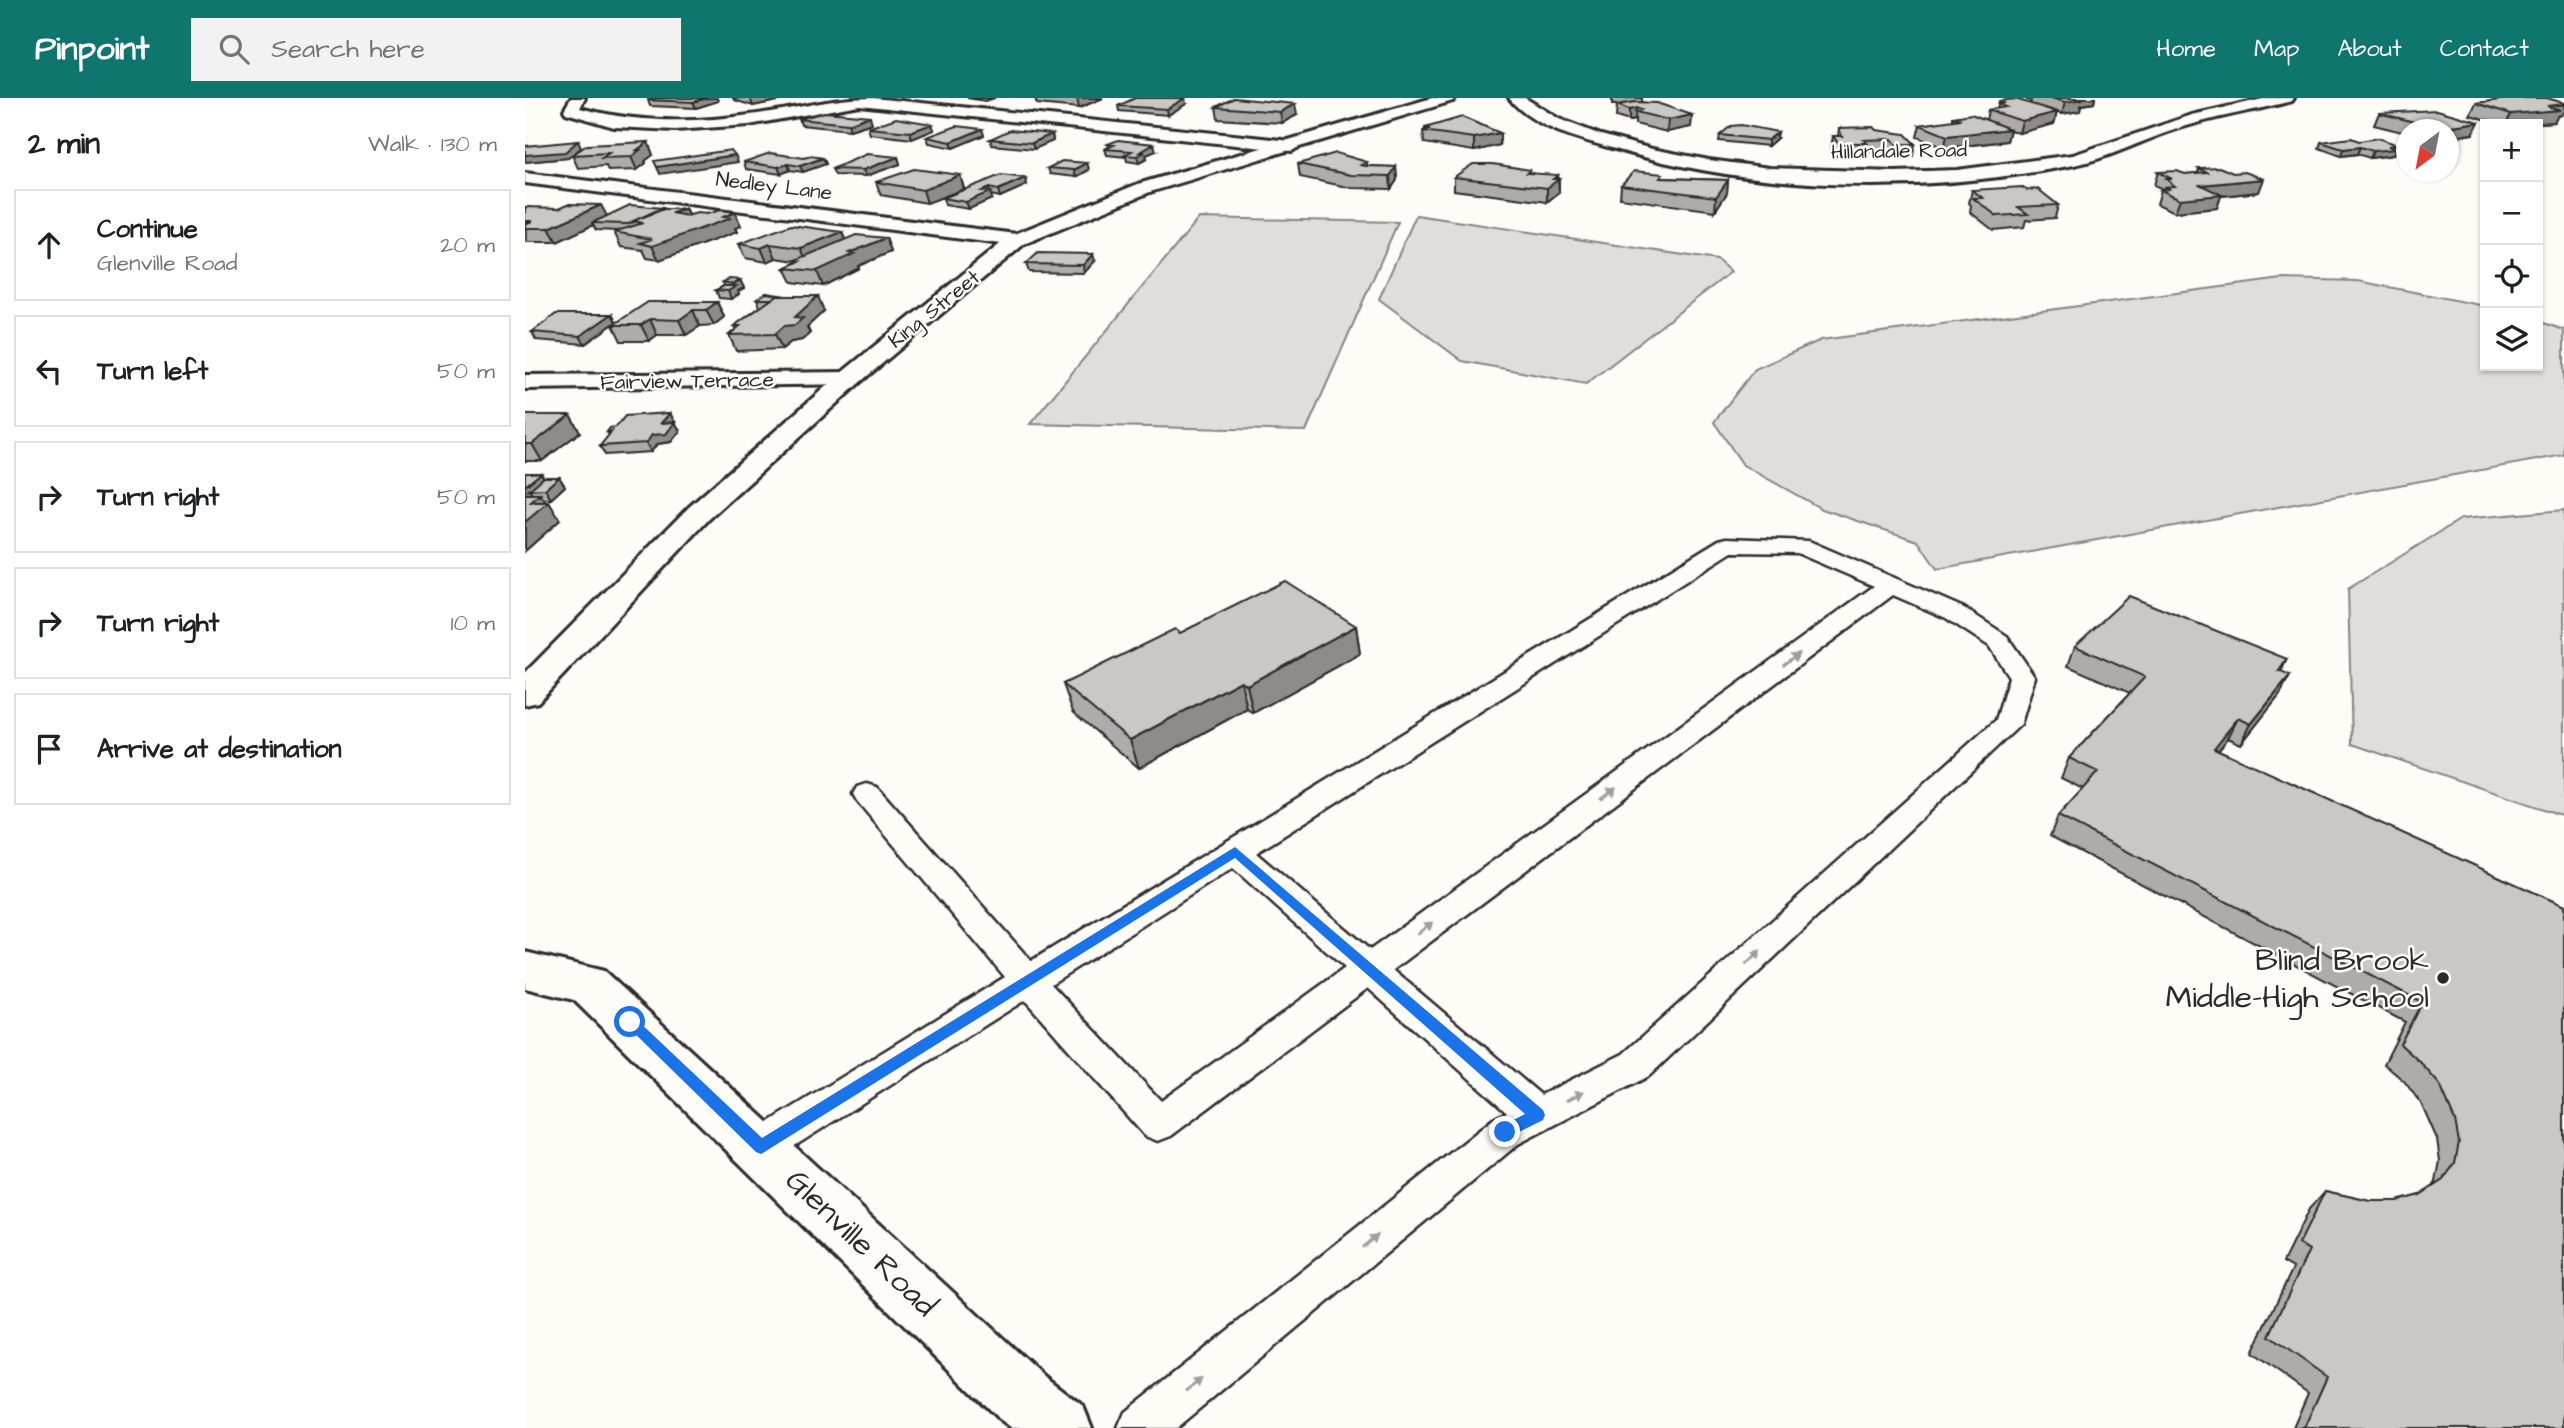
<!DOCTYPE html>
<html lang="en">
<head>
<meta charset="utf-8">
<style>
	:root { --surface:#fff; --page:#f2f2f2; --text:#202124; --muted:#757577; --line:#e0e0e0; --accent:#0f766e }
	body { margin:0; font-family:"Architects Daughter",sans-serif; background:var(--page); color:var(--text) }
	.controls { position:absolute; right:21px; top:21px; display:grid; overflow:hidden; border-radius:0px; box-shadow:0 2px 5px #0004 }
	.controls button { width:63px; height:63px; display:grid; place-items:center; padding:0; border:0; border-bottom:2px solid var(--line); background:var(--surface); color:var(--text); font:35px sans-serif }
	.compass { position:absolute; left:1871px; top:21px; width:63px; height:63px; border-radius:50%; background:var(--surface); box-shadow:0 2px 5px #0004; rotate:212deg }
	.stop { position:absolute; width:21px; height:21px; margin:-16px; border:5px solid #1a73e8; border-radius:50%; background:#fff }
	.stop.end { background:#1a73e8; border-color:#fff; box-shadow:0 2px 7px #0008 }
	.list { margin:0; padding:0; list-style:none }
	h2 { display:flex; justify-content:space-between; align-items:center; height:91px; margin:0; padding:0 28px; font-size:30px }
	h2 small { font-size:23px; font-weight:400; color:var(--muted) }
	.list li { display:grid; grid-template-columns:46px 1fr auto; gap:21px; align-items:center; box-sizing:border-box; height:112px; margin:0 14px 14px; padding:0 14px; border:2px solid var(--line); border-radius:0px }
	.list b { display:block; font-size:26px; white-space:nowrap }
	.list p { margin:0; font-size:23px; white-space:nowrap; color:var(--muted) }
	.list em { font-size:23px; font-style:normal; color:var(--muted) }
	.icon { flex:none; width:38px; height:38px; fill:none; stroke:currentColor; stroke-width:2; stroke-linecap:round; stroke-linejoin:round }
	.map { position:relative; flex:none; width:2039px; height:1330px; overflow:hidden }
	header { display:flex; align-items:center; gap:42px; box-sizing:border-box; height:98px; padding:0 35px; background:var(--accent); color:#fff }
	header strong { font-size:33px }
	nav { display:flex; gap:38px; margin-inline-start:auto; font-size:24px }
	.search { width:490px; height:63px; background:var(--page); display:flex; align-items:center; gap:18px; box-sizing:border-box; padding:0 24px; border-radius:0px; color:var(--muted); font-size:26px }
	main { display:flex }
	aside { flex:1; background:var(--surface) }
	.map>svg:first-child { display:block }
</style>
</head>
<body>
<header>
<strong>Pinpoint</strong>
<div class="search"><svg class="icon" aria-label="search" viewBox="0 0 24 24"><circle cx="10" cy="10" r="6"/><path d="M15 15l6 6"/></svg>Search here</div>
<nav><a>Home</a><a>Map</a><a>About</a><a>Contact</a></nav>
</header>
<main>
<aside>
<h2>2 min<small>Walk · 130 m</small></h2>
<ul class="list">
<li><svg class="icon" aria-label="ahead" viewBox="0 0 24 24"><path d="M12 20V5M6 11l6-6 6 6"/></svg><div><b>Continue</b><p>Glenville Road</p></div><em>20 m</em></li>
<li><svg class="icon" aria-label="left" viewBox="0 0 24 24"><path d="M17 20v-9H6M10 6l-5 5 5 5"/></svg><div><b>Turn left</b></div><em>50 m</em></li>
<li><svg class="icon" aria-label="right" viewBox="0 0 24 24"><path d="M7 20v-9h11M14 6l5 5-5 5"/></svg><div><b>Turn right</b></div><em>50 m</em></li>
<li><svg class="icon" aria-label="right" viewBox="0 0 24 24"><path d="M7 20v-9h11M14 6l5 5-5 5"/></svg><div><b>Turn right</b></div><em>10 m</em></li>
<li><svg class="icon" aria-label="arrive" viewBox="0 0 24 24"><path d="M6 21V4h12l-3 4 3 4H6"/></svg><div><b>Arrive at destination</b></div></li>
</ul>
</aside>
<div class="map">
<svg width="2039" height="1330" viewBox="0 0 2039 1330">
	<rect width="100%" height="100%" fill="#fdfcf7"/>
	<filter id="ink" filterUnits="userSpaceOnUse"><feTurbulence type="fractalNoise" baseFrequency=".0143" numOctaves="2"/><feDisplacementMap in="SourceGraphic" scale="14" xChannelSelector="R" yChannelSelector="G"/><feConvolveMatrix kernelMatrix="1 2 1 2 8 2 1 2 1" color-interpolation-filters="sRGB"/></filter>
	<g filter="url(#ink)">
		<path fill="#dfdeda" stroke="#858482" stroke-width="2" d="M891 117 1192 162 1206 174 1061 286 937 263 854 201Z
			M674 120 873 124 781 333 505 326Z
			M1757 181 1833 183 1960 208V268H2013V223L2039 232V357L1412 471 1393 443 1297 411 1218 367 1189 324 1230 271 1296 242Z
			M2039 412V718L1827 646 1823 491 1936 421Z"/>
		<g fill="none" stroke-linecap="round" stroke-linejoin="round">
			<defs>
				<path id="lane" d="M1202 440 1284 443 1439 510 1482 538 1510 579 1496 626 1124 978 993 1046 651 1330H593L600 1314 967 1022 982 1014 843 890 646 1038 633 1043 620 1038 500 902 249 1061 236 1066 223 1061 217 1049 223 1037 480 879 332 703 328 696 332 689 342 686 352 689 506 863 1194 442ZM1207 454 1272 455 1349 488 845 852 731 755ZM1368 497 1421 520 1464 548 1484 579 1471 622 1098 956 1016 997 868 872ZM708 770 820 870 636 1003 526 886Z"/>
				<path id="street" d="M46 0H60L55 10C110 25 169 25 225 17 266 12 306 0 348 0L767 43 775 48 767 53 334 7 224 27 150 32 89 29 41 15 39 12Z
					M984 0H1000L1034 21 1076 37 1127 51 1184 62 1245 70 1370 74 1432 72 1548 57 1667 17 1742 0H1769L1767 3C1728 13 1687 19 1649 32 1615 43 1584 60 1549 67 1403 96 1240 95 1097 53 1060 42 1009 32 984 0Z
					M0 75 492 136 502 142 492 148 0 85Z
					M324 274 333 276 336 281 333 286 0 291V277Z"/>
				<path id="secondary" d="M907 0H930L928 3 625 94 499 146 333 286 184 421 13 604 0 607V575L164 409 315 276 485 138 613 86Z
					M0 854 79 873 520 1279 558 1308 567 1330H486L476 1323 49 902 0 890Z"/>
			</defs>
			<use href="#lane" stroke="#2b2b2b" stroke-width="5"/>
			<use href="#street" stroke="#2b2b2b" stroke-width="6"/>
			<use href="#secondary" stroke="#2b2b2b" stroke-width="6"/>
			<use href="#lane" fill="#fdfcf7" fill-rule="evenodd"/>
			<use href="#street" fill="#fdfcf7" fill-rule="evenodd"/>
			<use href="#secondary" fill="#fdfcf7" fill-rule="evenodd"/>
		</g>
		<path fill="#adaca9" stroke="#2b2b2b" stroke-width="2" d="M208 0H267L228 8 209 2Z
			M442 0H470L460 3Z
			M510 0H578L554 10 512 6Z
			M709 0 772 17 757 25 693 21 691 9Z
			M1087 0H1117V4L1167 17 1166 29 1142 34 1110 26V22L1104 23 1091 19 1092 7H1095H1087Z
			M1502 0H1570L1569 5 1556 7 1555 13 1537 16 1520 10 1532 14 1529 26 1494 35 1485 32 1482 43 1419 50 1392 39 1395 27 1428 23V19L1461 22 1463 12 1472 11 1474 3 1505 6 1506 3 1502 2Z
			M1971 0H2022L2036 17 2032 18 2029 24 1999 26H1976L1945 17 1951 5 1970 3Z
			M123 2 193 3 171 10 125 8Z
			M661 6 643 17 594 13 593 8Z
			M1854 15 1948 36 1923 39V32H1881V35L1849 27Z
			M274 21 347 25 325 32 276 27Z
			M407 26 409 32 387 41 345 36 343 30Z
			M900 30 975 35V47L949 53 899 45 898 33 900 32Z
			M1314 30 1351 32 1390 46 1388 58H1369L1365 53 1340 54V58H1311L1306 50 1308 38H1313Z
			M527 36 528 43 509 51 467 47 465 41Z
			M459 37 428 50 404 45 402 39Z
			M1195 37 1252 40 1243 48 1194 43Z
			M123 44 128 57 120 63 121 65 112 72 83 73 81 68 53 70 47 57 43 60 0 64V48L56 50 48 56Z
			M1796 44 1870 53 1868 57 1845 60 1832 56 1816 58 1794 50Z
			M583 46 631 53 621 57 622 61 614 65 602 63 601 59 582 57 580 51 584 49Z
			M373 59 375 66 341 78 310 77 307 71Z
			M279 60H298L301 66 278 74 265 72 256 76 221 71 219 64Z
			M842 64V68L871 69 872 82 866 91 827 90 775 79 773 66Z
			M562 65 564 72 551 79 525 76 523 70Z
			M1674 70 1734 94 1696 98 1692 110 1650 114 1632 106 1636 92 1638 91 1629 87 1633 74 1660 76 1673 75Z
			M1005 75 1034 81V94L1022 104 929 92V79Z
			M435 77 439 91 402 105 356 97 351 84Z
			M500 80 502 87 475 99 465 97 467 101 444 111 420 107 418 100Z
			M1138 80 1203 82 1202 95 1190 113 1095 100 1096 87Z
			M1447 92H1502L1533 107 1530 120 1501 122 1499 129 1468 132 1445 114 1446 107 1444 105Z
			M0 109 82 118 137 111H160L163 117 210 114 216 128 210 130 212 134 134 162 122 160 118 152 96 149 89 134 93 133 71 132 68 127 32 144H1Z
			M361 140 366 154 333 168 334 170 298 188 267 184 260 170 272 164 271 163 251 160 242 164 220 160 214 146Z
			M570 163 559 175 504 174 501 166Z
			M215 182 219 190 213 193 214 196 206 201 194 200 191 192 199 188 198 184Z
			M241 195 299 213 282 229 285 235 277 242 266 244 257 251 211 253 204 237 211 232 209 228 235 209 232 201Z
			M192 204 199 219 189 227 175 228 161 237H132L124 243H96L88 227Z
			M87 216 91 224 60 246 11 242 7 234Z
			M145 315 149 323V324H150L155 333 146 344 132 346 126 354 80 357 75 348 84 337 82 334 91 329Z
			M0 317H45L55 334 17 363H0Z
			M0 375H16L19 380 34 379 40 388 26 401H18L35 422 0 453Z
			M831 528 835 556 728 615 722 611 614 670 548 614 538 586 655 535Z
			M1550 548 1762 561 1756 574 1755 597 1716 646 1703 640 1693 652 2039 808V1330H1768L1783 1295 1727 1255 1768 1170 1758 1164 1784 1111 1800 1093 1845 1103H1872L1895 1097 1908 1089 1911 1084 1915 1063 1912 1041 1897 1007 1879 983 1859 966 1880 924 1525 738 1533 718 1558 691 1536 680 1544 660 1605 595 1543 568Z"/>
		<path fill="#8d8c89" stroke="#2b2b2b" stroke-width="2" d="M182 0H192L193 3 171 10 168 4Z
			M225 0H267L228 8Z
			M552 0H578L554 10Z
			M660 0 661 6 643 17 642 11Z
			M1547 0H1570L1569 5 1556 7 1555 13 1537 16 1540 4Z
			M770 6 772 17 757 25 755 14Z
			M2039 6V13L2036 17 2032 18 2029 24 1999 26H1981L1986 16 2022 8Z
			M1111 10 1110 22 1104 23V12Z
			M1532 14 1529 26 1494 35 1497 23Z
			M1167 17 1166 29 1142 34 1143 22Z
			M345 18 347 25 325 32 323 26Z
			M1954 24 1948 36 1923 39V32H1912L1913 30Z
			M407 26 409 32 387 41 385 34Z
			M457 31 459 37 428 50 426 44Z
			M1485 31 1482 43 1419 50 1422 38Z
			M1253 34 1252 40 1243 48V42Z
			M975 35V47L949 53V40Z
			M527 36 528 43 509 51 507 45Z
			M53 43 56 50 43 60 0 64V57Z
			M123 44 128 57 120 63 121 65 112 72 106 59 112 52Z
			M629 46 631 53 621 57 622 61 614 65 612 58 615 54Z
			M1873 47 1868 57 1845 60 1848 53 1863 48Z
			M1835 49 1832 56 1816 58 1818 51Z
			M210 57 213 64 194 67 135 76 132 69Z
			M373 59 375 66 341 78 338 72Z
			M298 60 301 66 278 74 275 68Z
			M562 65 564 72 551 79 549 72Z
			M263 66 265 72 256 76 253 69Z
			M871 69 872 82 866 91 865 78Z
			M435 77 439 91 402 105 398 92Z
			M1033 77 1034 94 1022 104V90L1028 81Z
			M500 80 502 87 475 99 473 92Z
			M1739 81 1734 94 1696 98 1692 110 1650 114 1655 101 1676 87Z
			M1203 82 1202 95 1190 113 1191 99Z
			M464 90 467 101 444 111 441 104 457 93Z
			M76 107 83 120 67 125 68 127 32 144 24 130Z
			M160 111 167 125 147 115Z
			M210 114 216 128 210 130 212 134 134 162 127 148Z
			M317 134 323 148 282 164 276 150Z
			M361 140 366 154 333 168 334 170 298 188 292 173 324 155Z
			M245 146 251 160 242 164 236 150Z
			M568 156 570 163 559 175 558 167Z
			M215 182 219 190 213 193 214 196 206 201 203 193 210 189 208 186Z
			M293 198 299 213 282 229 285 235 277 242 266 244 257 251 250 236Z
			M192 204 199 219 189 227 181 212Z
			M168 212 175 228 161 237 154 222Z
			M87 216 91 224 60 246 55 238Z
			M125 221 132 237 124 243 116 227Z
			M145 315 149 323 141 334 136 325Z
			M45 317 55 334 17 363 7 346Z
			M150 324 155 333 146 344 132 346 126 354 121 345 127 337Z
			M16 375 21 384 4 392 7 396 0 401V388Z
			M34 379 40 388 26 401 20 391Z
			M15 396 22 406 24 404 35 422 0 453V424L6 404Z
			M831 528 835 556 728 615 722 587Z
			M1765 578 1755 597 1716 646 1726 626Z
			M716 583 722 611 614 670 605 642Z
			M1713 620 1703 640 1679 670 1689 650Z"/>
		<path fill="#c9c8c4" stroke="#2b2b2b" stroke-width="2" d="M131 0H182L168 4 123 2Z
			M610 0H660L642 11 593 8Z
			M709 0 770 6 755 14 691 9Z
			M1526 0H1554L1558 1 1540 4Z
			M1980 0H2022L2039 5V6L2022 8 2035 12 1986 16 1951 5 1975 2Z
			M1490 1 1532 14 1497 23 1463 12 1481 9 1473 6 1480 5 1474 3Z
			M1110 4 1132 5 1167 17 1143 22 1111 14 1116 12 1111 10 1104 12 1092 7Z
			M1912 12 1954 24 1913 30 1854 15Z
			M300 14 345 18 323 26 274 21Z
			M1446 16 1485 31 1422 38 1395 27 1436 21 1428 19Z
			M937 19 975 35 949 40 898 33 905 31 900 30Z
			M371 20 407 26 385 34 343 30Z
			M1216 27 1253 34 1243 42 1195 37 1206 28Z
			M432 28 457 31 426 44 402 39Z
			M1348 29 1351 32 1380 36 1390 46H1371L1367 41 1339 42 1342 45H1313L1308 38H1317L1314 30Z
			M485 32 527 36 507 45 465 41Z
			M1826 40 1834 43 1853 40 1873 47 1863 48 1871 51 1848 53 1835 49 1818 51 1796 44Z
			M593 42 629 46 615 54H620L612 58 600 57 607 53 580 51 589 47 583 46Z
			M53 43 40 54 0 57V48Z
			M123 44 112 52H115L106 59 77 60 84 55 47 57 62 47Z
			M206 52 210 57 132 69 129 63Z
			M245 55 279 60 286 58 298 60 275 68 263 66 253 69 219 64Z
			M811 55 842 64 836 67 841 68 871 69 865 78 826 77 773 66Z
			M342 56 373 59 338 72 307 71Z
			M537 63 562 65 549 72 523 70Z
			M948 66H968L1005 72 1002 75 1033 77 1028 81H1034L1022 90 929 79Z
			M1694 69 1708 75 1720 74 1739 81 1676 87 1697 97 1655 101 1636 92 1645 91 1639 89 1650 88 1641 81H1647L1633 74 1652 73 1660 76 1682 74 1674 70Z
			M389 71 435 77 398 92 351 84Z
			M1109 73 1138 76 1135 80 1203 82 1191 99 1096 87Z
			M476 77 500 80 473 92 464 90 457 93 465 94 441 104 418 100Z
			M1497 89 1502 92 1513 91 1533 107 1493 109 1503 116 1472 118 1448 100H1458L1447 92Z
			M43 106 76 107 24 130H0V126L7 123H0V109L34 110Z
			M105 107 137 110 108 123 109 124 103 126 67 125Z
			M139 111H160L147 115 162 118 172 115 182 116 195 112 210 114 198 119 206 120 127 148 115 145 127 141 89 134 118 125 108 123Z
			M266 127 317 134 276 150 245 146 236 150 214 146Z
			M331 137 361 140 324 155 329 156 292 173 260 170 275 163 271 162Z
			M513 155 568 156 558 167 501 166Z
			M204 181 215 182 208 186 198 184Z
			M199 188H211L203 193 191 192Z
			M241 195 261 198H251L247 201H232Z
			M251 198H293L270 219 278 220 270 227 259 228 250 236 204 237 215 228H209Z
			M123 204H192L181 212H168L154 222 125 221 116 227H88Z
			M31 216H87L55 238 7 234Z
			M145 315 136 325 150 324 141 336 127 337 121 345 75 348 87 333 82 334 85 330 91 329 100 318Z
			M0 317H45L7 346H0Z
			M0 375H16L0 388Z
			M19 379H34L20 391 4 392Z
			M0 396H15L6 404H24L0 424Z
			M760 483 831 528 722 587 716 583 605 642 538 586 650 531 655 535Z
			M1604 498 1762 561 1754 573 1765 578 1726 626 1713 620 1689 650 2039 808V1330H1779L1802 1279 1744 1238 1784 1152 1774 1146 1800 1093 1845 1103H1872L1895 1097 1918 1082 1930 1065 1934 1044 1930 1022 1915 987 1895 964 1875 946 1897 904 1533 718 1573 674 1544 660 1620 579 1550 548Z"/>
		<defs><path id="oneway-solid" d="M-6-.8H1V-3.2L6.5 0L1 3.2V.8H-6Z" transform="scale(1.75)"/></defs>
		<g fill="#9e9e9b">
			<use href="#oneway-solid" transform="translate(1266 561) rotate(-36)"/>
			<use href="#oneway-solid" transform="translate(1083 695) rotate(-36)"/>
			<use href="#oneway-solid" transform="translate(900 830) rotate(-36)"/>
			<use href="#oneway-solid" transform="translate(1228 860) rotate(-43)"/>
			<use href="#oneway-solid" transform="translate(1050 998) rotate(-27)"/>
			<use href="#oneway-solid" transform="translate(845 1143) rotate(-39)"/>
			<use href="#oneway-solid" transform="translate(669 1287) rotate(-39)"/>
		</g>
	</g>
	<path fill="#1a73e8" d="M710 749 1018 1012 1020 1017 1018 1022 986 1038H975L973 1034 975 1029 1000 1016 710 760 236 1056 231 1054 98 924 105 918 110 920 237 1040Z"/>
	<circle fill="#2b2b2b" stroke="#fdfcf7" stroke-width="2.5" cx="1918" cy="880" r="7"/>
	<g text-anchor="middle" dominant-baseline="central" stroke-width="5" stroke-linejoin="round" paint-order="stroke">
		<g font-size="21" fill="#2b2b2b" stroke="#fdfcf7">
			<text transform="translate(1374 53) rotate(-1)">Hillandale Road</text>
			<text transform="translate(249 88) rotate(7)">Nedley Lane</text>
			<text transform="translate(409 211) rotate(-39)">King Street</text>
			<text transform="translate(162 283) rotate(-1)">Fairview Terrace</text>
		</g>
		<g font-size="32" fill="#2b2b2b" stroke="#fdfcf7" text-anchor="end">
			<text x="1904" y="862">Blind Brook<tspan x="1904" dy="37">Middle-High School</tspan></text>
		</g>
		<g font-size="32" fill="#2b2b2b" stroke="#fdfcf7">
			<text transform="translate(336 1145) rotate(44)">Glenville Road</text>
		</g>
	</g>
</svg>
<div class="controls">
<button>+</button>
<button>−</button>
<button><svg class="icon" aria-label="locate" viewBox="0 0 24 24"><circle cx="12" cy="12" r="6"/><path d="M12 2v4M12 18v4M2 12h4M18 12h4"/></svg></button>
<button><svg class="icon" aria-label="layers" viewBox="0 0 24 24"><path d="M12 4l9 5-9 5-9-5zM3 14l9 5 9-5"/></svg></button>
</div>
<svg class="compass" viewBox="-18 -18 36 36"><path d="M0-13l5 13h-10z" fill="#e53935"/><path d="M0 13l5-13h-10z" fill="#757577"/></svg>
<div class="stop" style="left:105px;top:924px"></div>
<div class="stop end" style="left:980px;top:1034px"></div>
</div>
</main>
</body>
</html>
